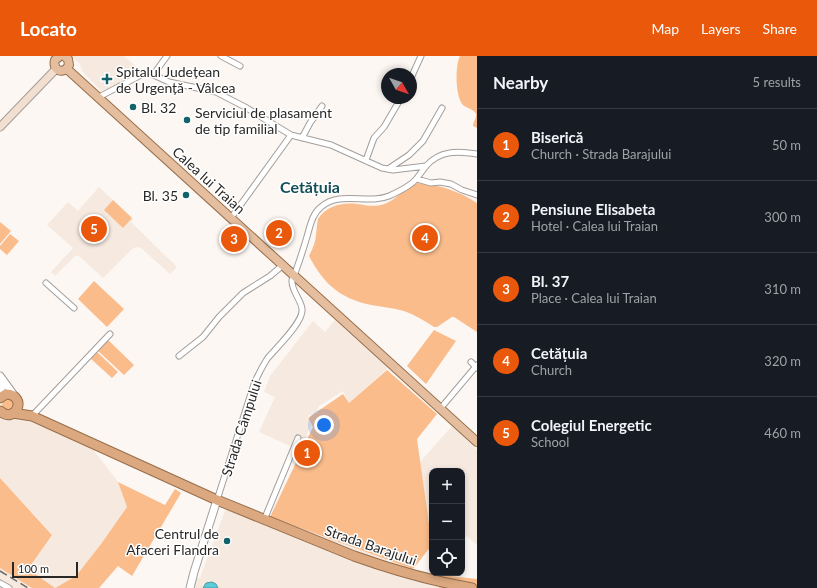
<!DOCTYPE html>
<html lang="en">
<head>
<meta charset="utf-8">
<style>
	:root { --surface:#171b24; --page:#20242c; --text:#f1f3f6; --muted:#9ea1a6; --line:#363941; --accent:#ea580c }
	body { margin:0; font-family:Lato,sans-serif; background:var(--page); color:var(--text) }
	.controls { position:absolute; right:12px; bottom:12px; display:grid; overflow:hidden; border-radius:8px; box-shadow:0 2px 6px #0003 }
	.controls button { width:36px; height:36px; display:grid; place-items:center; padding:0; border:0; border-bottom:1px solid var(--line); background:var(--surface); color:var(--text); font:20px sans-serif }
	.compass { position:absolute; left:381px; top:12px; width:36px; height:36px; border-radius:50%; background:var(--surface); box-shadow:0 2px 6px #0003; rotate:130deg }
	.scale { position:absolute; left:12px; bottom:10px; width:66px; box-sizing:border-box; padding-left:4px; border:2px solid #2a2827; border-top:0; font-size:11px; line-height:14px; white-space:nowrap; color:#2a2827; -webkit-text-stroke:3px #fff; paint-order:stroke }
	.you { position:absolute; left:324px; top:369px; width:14px; height:14px; margin:-10px; border:3px solid #fff; border-radius:50%; background:#1a73e8; box-shadow:0 0 0 6px #1a73e833 }
	.badge { display:grid; place-items:center; width:26px; height:26px; border-radius:50%; background:var(--accent); color:#fff; font-size:13px; font-weight:700 }
	.pin { position:absolute; translate:-50% -50%; border:2px solid #fff; box-shadow:0 1px 4px #0006 }
	.list { margin:0; padding:0; list-style:none }
	h2 { display:flex; justify-content:space-between; align-items:center; height:52px; margin:0; padding:0 16px; font-size:17px }
	h2 small { font-size:13px; font-weight:400; color:var(--muted) }
	.list li { display:grid; grid-template-columns:26px 1fr auto; gap:12px; align-items:center; box-sizing:border-box; height:72px; padding:0 16px; border-top:1px solid var(--line) }
	.list b { display:block; font-size:15px; white-space:nowrap }
	.list p { margin:0; font-size:13px; white-space:nowrap; color:var(--muted) }
	.list em { font-size:13px; font-style:normal; color:var(--muted) }
	.icon { flex:none; width:22px; height:22px; fill:none; stroke:currentColor; stroke-width:2; stroke-linecap:round; stroke-linejoin:round }
	.map { position:relative; flex:none; width:477px; height:532px; overflow:hidden }
	header { display:flex; align-items:center; gap:24px; box-sizing:border-box; height:56px; padding:0 20px; background:var(--accent); color:#fff }
	header strong { font-size:19px }
	nav { display:flex; gap:22px; margin-inline-start:auto; font-size:14px }
	main { display:flex }
	aside { flex:1; background:var(--surface) }
	.map>svg:first-child { display:block }
</style>
</head>
<body>
<header>
<strong>Locato</strong>
<nav><a>Map</a><a>Layers</a><a>Share</a></nav>
</header>
<main>
<div class="map">
<svg width="477" height="532" viewBox="0 0 477 532">
	<rect width="100%" height="100%" fill="#fcf7f3"/>
	<path fill="#f5e9e0" d="M71 0H124L140 14 109 32 101 35 82 15 80 8Z
		M99 131 133 163 131 166 177 211 170 218 140 191 133 192 103 222 79 200H75L55 220 51 216 73 192 47 169 68 146 78 155Z
		M335 264 388 312 349 347 343 335 319 350 317 354 307 361 311 370 299 394 259 376 275 341 264 336 270 320 313 265 325 276Z
		M0 353 92 392 118 426 127 451 101 488 76 520 55 532 27 513 52 478 0 422Z
		M452 370 477 394V489L462 476V415H432V465L428 462 420 406Z
		M226 452 270 461 413 513 441 519 439 532H193L195 522H200Z
		M0 512 21 524 32 532H13L0 523Z"/>
	<path fill="#fabc8b" d="M460 0H477V72L473 70C473 66 477 61 476 58 474 53 466 52 463 49 455 40 455 10 460 0Z
		M418 127C440 129 459 135 477 147V276L454 261H452L437 271H434C425 265 415 259 404 255 388 250 370 251 354 244 332 236 319 219 309 200 318 183 315 180 318 163 326 150 342 146 357 148 365 149 373 151 381 149 396 146 404 130 418 127Z
		M113 144 132 162 123 172 104 154Z
		M0 166 11 175 0 188Z
		M10 178 19 185 7 199 0 193V190Z
		M94 225 124 253 107 271 78 243Z
		M434 274 456 285 426 328 407 310Z
		M107 283 134 309 124 319 97 294Z
		M96 295 118 316 112 322 90 302Z
		M387 314 437 358 417 383 432 489 413 513 270 461 313 371 308 362 343 338 349 347Z
		M2 349a6 6 0 1 1 12 0a6 6 0 1 1-12 0Z
		M0 422 52 479 28 513 55 532H32L0 512Z
		M118 426 165 449 175 433 181 437 132 520 118 510 99 532H55L76 520 101 488 127 451Z
		M441 519 477 523V532H439Z"/>
	<path fill="#59ccda" stroke="#4b9ba4" d="M212 526 216 528 218 532H203L206 527Z"/>
	<g fill="none" stroke-linecap="round" stroke-linejoin="round">
		<defs>
			<path id="minor" d="M221 0 240 10
				M153 19 167 0
				M411 22 421 0
				M99 41 143 18 149 17 169 26 216 36 245 51 291 79 331 89 382 112 393 114 426 110
				M302 82 310 67 322 50
				M366 104 374 82 384 71 401 42
				M388 113 409 99 423 85 442 52
				M417 123 431 127 440 126 451 128 462 134 477 139
				M231 162 291 79
				M46 227 74 252
				M179 300 203 281 219 261 243 237 270 220 283 209
				M471 306 477 312
				M440 353 477 309
				M32 360 110 278
				M217 444 254 328C258 319 262 311 267 303 275 293 304 266 302 253 301 243 291 235 292 224 298 211 302 197 306 184 310 172 311 159 321 151 340 134 367 149 389 140 398 136 411 130 417 122 420 118 423 114 426 110 440 94 458 95 477 98
				M264 464 298 382
				M0 527 9 532"/>
			<path id="tertiary" d="M0 320 16 342
				M0 330 3 339
				M190 532 194 516 217 444"/>
			<path id="secondary" d="M0 71 56 13"/>
			<path id="primary" d="M60 0 55 4C52 15 64 19 69 9L68 3 64 0
				M67 13 477 386"/>
			<path id="trunk" d="M0 342 6 338C28 339 16 369 0 355
				M13 357 32 360 217 444 354 500C393 514 432 525 472 532"/>
		</defs>
		<use href="#minor" stroke="#a39e9b" stroke-width="7"/>
		<use href="#tertiary" stroke="#a39e9b" stroke-width="9"/>
		<use href="#secondary" stroke="#a39e9b" stroke-width="9"/>
		<use href="#primary" stroke="#976e4b" stroke-width="10"/>
		<use href="#trunk" stroke="#976e4b" stroke-width="11"/>
		<use href="#minor" stroke="#fff" stroke-width="5"/>
		<use href="#tertiary" stroke="#fff" stroke-width="7"/>
		<use href="#secondary" stroke="#f2dfcf" stroke-width="7"/>
		<use href="#primary" stroke="#e4be9f" stroke-width="8"/>
		<use href="#trunk" stroke="#dba87f" stroke-width="9"/>
		<path stroke="#6d6a68" stroke-width="1.5" stroke-dasharray="8 4" stroke-linecap="butt" d="M0 515 28 532"/>
	</g>
	<g fill="#13616a" stroke="#fff" stroke-width="1.5">
		<path d="M105 17h4v4h4v4h-4v4h-4v-4h-4v-4h4z"/>
		<circle cx="133" cy="51" r="4"/>
		<circle cx="187" cy="64" r="4"/>
		<circle cx="186" cy="139" r="4"/>
		<circle cx="227" cy="485" r="4"/>
	</g>
	<g text-anchor="middle" dominant-baseline="central" stroke-width="3" stroke-linejoin="round" paint-order="stroke">
		<g font-size="14" fill="#2a2827" stroke="#fff" text-anchor="start">
			<text x="116" y="15">Spitalul Județean<tspan x="116" dy="16">de Urgență - Vâlcea</tspan></text>
			<text x="141" y="51">Bl. 32</text>
			<text x="195" y="56">Serviciul de plasament<tspan x="195" dy="16">de tip familial</tspan></text>
			<text x="178" y="139" text-anchor="end">Bl. 35</text>
			<text x="219" y="477" text-anchor="end">Centrul de<tspan x="219" dy="16">Afaceri Flandra</tspan></text>
		</g>
		<g font-size="14" fill="#2a2827" stroke="#fff">
			<text transform="translate(209 124) rotate(42)">Calea lui Traian</text>
			<text transform="translate(241 372) rotate(-72)">Strada Câmpului</text>
			<text transform="translate(371 489) rotate(19)">Strada Barajului</text>
		</g>
		<g font-size="16" font-weight="bold" fill="#134f57" stroke="#fff">
			<text x="310" y="130">Cetățuia</text>
		</g>
	</g>
</svg>
<div class="controls">
<button>+</button>
<button>−</button>
<button><svg class="icon" aria-label="locate" viewBox="0 0 24 24"><circle cx="12" cy="12" r="6"/><path d="M12 2v4M12 18v4M2 12h4M18 12h4"/></svg></button>
</div>
<svg class="compass" viewBox="-18 -18 36 36"><path d="M0-13l5 13h-10z" fill="#e53935"/><path d="M0 13l5-13h-10z" fill="#9ea1a6"/></svg>
<div class="scale">100 m</div>
<div class="you"></div>
<div class="pin badge" style="left:307px;top:397px">1</div>
<div class="pin badge" style="left:279px;top:177px">2</div>
<div class="pin badge" style="left:234px;top:183px">3</div>
<div class="pin badge" style="left:425px;top:182px">4</div>
<div class="pin badge" style="left:94px;top:173px">5</div>
</div>
<aside>
<h2>Nearby<small>5 results</small></h2>
<ul class="list">
<li><span class="badge">1</span><div><b>Biserică</b><p>Church · Strada Barajului</p></div><em>50 m</em></li>
<li><span class="badge">2</span><div><b>Pensiune Elisabeta</b><p>Hotel · Calea lui Traian</p></div><em>300 m</em></li>
<li><span class="badge">3</span><div><b>Bl. 37</b><p>Place · Calea lui Traian</p></div><em>310 m</em></li>
<li><span class="badge">4</span><div><b>Cetățuia</b><p>Church</p></div><em>320 m</em></li>
<li><span class="badge">5</span><div><b>Colegiul Energetic</b><p>School</p></div><em>460 m</em></li>
</ul>
</aside>
</main>
</body>
</html>
